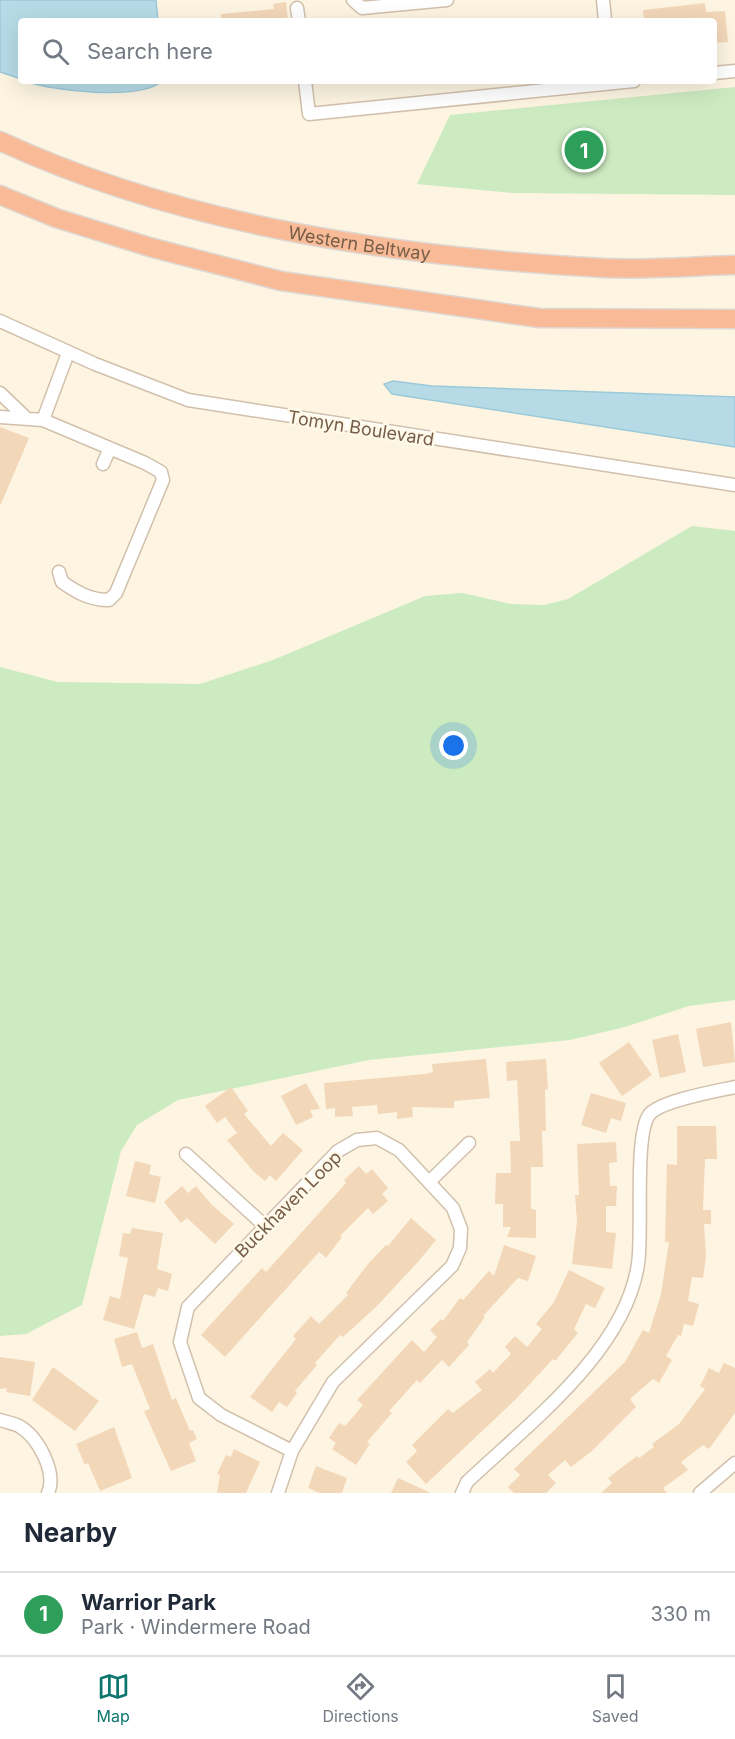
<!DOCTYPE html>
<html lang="en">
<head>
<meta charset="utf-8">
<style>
	:root { --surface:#fff; --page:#f6f6f7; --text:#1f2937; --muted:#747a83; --line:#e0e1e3; --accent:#0f766e }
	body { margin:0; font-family:Inter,sans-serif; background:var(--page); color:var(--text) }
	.you { position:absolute; left:454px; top:746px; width:21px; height:21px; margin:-15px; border:4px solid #fff; border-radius:50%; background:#1a73e8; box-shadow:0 0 0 9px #1a73e833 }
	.badge { display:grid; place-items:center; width:39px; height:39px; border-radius:50%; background:var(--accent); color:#fff; font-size:20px; font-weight:700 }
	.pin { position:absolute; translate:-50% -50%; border:3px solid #fff; box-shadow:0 2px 6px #0006 }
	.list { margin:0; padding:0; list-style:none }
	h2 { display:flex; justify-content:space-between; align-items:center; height:78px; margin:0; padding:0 24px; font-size:26px }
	h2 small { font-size:20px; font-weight:400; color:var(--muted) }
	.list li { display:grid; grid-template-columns:39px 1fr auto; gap:18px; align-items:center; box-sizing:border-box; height:84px; padding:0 24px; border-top:2px solid var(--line) }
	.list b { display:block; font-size:22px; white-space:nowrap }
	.list p { margin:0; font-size:20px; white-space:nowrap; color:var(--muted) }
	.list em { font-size:20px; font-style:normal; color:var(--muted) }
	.icon { flex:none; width:33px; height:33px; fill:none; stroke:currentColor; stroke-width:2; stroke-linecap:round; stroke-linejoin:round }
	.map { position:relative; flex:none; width:735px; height:1493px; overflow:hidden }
	.search { position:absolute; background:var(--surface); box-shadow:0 6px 24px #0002; left:18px; right:18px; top:18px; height:66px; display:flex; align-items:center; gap:15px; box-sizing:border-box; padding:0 21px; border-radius:6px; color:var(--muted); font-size:22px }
	.sheet { height:162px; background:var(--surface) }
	nav { display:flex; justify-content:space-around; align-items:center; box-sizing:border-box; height:84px; border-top:2px solid var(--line); background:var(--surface); font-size:16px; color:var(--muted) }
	nav a { display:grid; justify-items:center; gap:3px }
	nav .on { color:var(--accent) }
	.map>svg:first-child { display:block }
</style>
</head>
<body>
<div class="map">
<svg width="735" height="1493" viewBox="0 0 735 1493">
	<rect width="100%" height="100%" fill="#fdf5e2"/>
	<path fill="#cdebc1" d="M735 87V195L512 193 417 184 450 115Z
		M692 526 735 531V1000L689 1006 625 1027 570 1040 369 1060 178 1100 137 1125 121 1151 82 1305 26 1334 0 1336V667L58 682 200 684 273 660 425 596 462 593 511 604 544 605 568 599Z"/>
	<path fill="#b6dbe7" stroke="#9cc9d9" stroke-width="1.5" d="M0 0H156L158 21H21V79L0 72Z
		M25 81H162C140 101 52 91 25 81Z
		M393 381 432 386 735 397V447L392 394 384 384Z"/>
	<path fill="#f3d7b9" d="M286 2 288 21H221V14L274 9 273 4Z
		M705 3 706 12 725 11 728 42 714 43V21H644L643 10Z
		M0 427 29 438 1 504H0Z
		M731 1022 735 1062 703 1067 696 1029Z
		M678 1034 686 1072 660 1078 652 1040Z
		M629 1042 652 1075 622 1096 599 1063Z
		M486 1059 490 1098 454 1101V1108L412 1107 413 1117 397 1119V1112L378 1114 377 1105 352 1107 353 1116 335 1117V1108L326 1109 324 1083 425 1074 433 1072 432 1064Z
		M546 1059 548 1089 545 1090 546 1131H542L543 1167H531V1209L536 1210V1238L507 1237 511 1227H503V1204H495L496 1173H511L510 1141H520L517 1080 507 1081 506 1062Z
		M306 1083 320 1109 310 1110 313 1117 296 1125 281 1096Z
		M231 1087 248 1111 244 1114 271 1146 283 1133 303 1150 276 1181 270 1175 265 1181 254 1172 227 1140 237 1133 225 1117 217 1123 205 1106Z
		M591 1093 626 1103 621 1121 611 1118 606 1133 581 1125Z
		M677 1126H716L717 1159H705L703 1210H711V1224H704L706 1257 703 1278 692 1277 688 1301 699 1304 693 1326 684 1324 681 1336 678 1335 666 1356 672 1360 659 1383 653 1379 630 1399 636 1407 592 1451 571 1467 565 1460 548 1475 556 1483 546 1493H514L508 1487 520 1475 514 1469 625 1362 643 1330 649 1333 661 1294 669 1242H665L667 1164 677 1165Z
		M616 1142 617 1162 609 1163 610 1186H617L616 1206H606V1232L616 1233 612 1269 572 1264 577 1221 575 1195H579L577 1144Z
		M135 1161 151 1165 149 1174 161 1177 155 1203 126 1196Z
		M359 1166 366 1174 372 1169 388 1188 382 1194 388 1201 373 1214 368 1208 340 1236 342 1237 326 1258 319 1252 225 1357 201 1335 262 1268 266 1272 346 1183 344 1180Z
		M182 1186 188 1193 196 1186 211 1204 234 1224 215 1244 187 1218 181 1223 164 1202Z
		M411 1218 436 1240 417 1263 377 1306 343 1337 340 1335 315 1363 317 1365 295 1391 297 1393 287 1407 279 1402 272 1412 250 1397 296 1339 293 1336 311 1316 319 1324 348 1295 346 1293 368 1264 386 1245 388 1246Z
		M132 1228 163 1233 157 1269 172 1274 168 1291 158 1288 155 1297 144 1294 134 1329 103 1320 110 1296 120 1299 128 1258 119 1256 123 1233 130 1234Z
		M504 1245 536 1256 528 1281 518 1278 483 1316 485 1317 467 1342 469 1345 449 1367 442 1360 420 1383 417 1380 389 1411 392 1413 367 1442 370 1444 356 1465 332 1449 336 1443 329 1438 339 1423 345 1426 363 1405 357 1400 412 1340 424 1352 437 1337 430 1330 441 1319 443 1321 460 1298 463 1300 489 1271 494 1276Z
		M569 1270 605 1288 595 1308 586 1304 574 1329 578 1333 555 1361 553 1359 516 1399 426 1484 406 1462 417 1451 412 1445 448 1409 453 1413 482 1390 475 1382 490 1369 493 1373 511 1354 505 1347 515 1336 527 1347 542 1329 536 1324 554 1302Z
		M137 1332 142 1348 153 1344 172 1400 176 1398 190 1431 193 1430 197 1439 189 1443 196 1461 171 1471 144 1411 150 1409 132 1364 122 1367 114 1339Z
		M0 1357 35 1362 30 1396 6 1392 7 1388 0 1389Z
		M724 1363 735 1368V1413L709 1449 703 1445 681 1462 688 1470 663 1488 667 1493H601L612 1483 608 1478 637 1456 639 1458 654 1447 652 1444 679 1424 705 1389 700 1386 709 1368 719 1373Z
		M53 1367 99 1401 75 1431 32 1400Z
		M114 1427 132 1478 100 1491 88 1463 85 1465 76 1444Z
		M234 1449 260 1462 246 1493H217L220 1475 217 1474 226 1455 231 1457Z
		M316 1466 347 1478 342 1493H320L308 1488Z
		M398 1478 431 1493H391Z"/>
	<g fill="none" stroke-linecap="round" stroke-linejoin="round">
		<defs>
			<path id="minor" d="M353 0 362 8 447 0
				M603 0 605 21
				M297 8 299 21
				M714 73 735 71
				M305 81 309 114 634 81
				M0 321 95 364 188 400 735 485
				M0 393 26 418
				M0 417 43 420 68 353
				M43 420 145 463 161 472 163 480 116 593 109 600C90 600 78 593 62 582L59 572
				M103 464 110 448
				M186 1154 265 1226
				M429 1182 469 1143
				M0 1420C6 1422 13 1423 19 1426 38 1437 57 1472 48 1493
				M278 1493 292 1451 333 1382 452 1266 460 1248 461 1229 453 1208 399 1150 377 1138 357 1140 338 1151 188 1307 180 1342 199 1398 221 1415 292 1451
				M462 1493 467 1482C528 1424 625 1352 638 1264 643 1232 634 1136 649 1115 659 1101 717 1091 735 1087
				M700 1493 735 1463"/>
			<g id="highway">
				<path id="s1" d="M0 141C185 227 401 257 604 268 647 270 692 266 735 265"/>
				<path d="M0 195 56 218 153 248 281 281 539 318 735 319"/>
			</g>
		</defs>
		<use href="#minor" stroke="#d1c0ac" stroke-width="15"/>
		<use href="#highway" stroke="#ded8d3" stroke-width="21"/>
		<use href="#minor" stroke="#fff" stroke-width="12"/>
		<use href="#highway" stroke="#f9bb97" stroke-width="18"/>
	</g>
	<g text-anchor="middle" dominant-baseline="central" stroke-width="5" stroke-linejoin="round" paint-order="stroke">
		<g font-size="18" fill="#765d48" stroke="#fff9e9">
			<text stroke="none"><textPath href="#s1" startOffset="375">Western Beltway</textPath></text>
			<text transform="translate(361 428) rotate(9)">Tomyn Boulevard</text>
			<text transform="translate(288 1204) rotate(-45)">Buckhaven Loop</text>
		</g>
	</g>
</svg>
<div class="you"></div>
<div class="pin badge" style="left:584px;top:150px;background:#2e9e5b">1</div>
<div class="search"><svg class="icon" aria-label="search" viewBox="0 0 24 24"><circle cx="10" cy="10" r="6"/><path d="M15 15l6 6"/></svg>Search here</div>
</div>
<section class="sheet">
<h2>Nearby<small></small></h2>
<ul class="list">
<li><span class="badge" style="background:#2e9e5b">1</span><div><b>Warrior Park</b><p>Park · Windermere Road</p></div><em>330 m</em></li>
</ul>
</section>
<nav>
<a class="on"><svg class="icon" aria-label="map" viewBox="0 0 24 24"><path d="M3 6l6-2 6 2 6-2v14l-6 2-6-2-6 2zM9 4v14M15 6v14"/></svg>Map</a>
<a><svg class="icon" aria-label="directions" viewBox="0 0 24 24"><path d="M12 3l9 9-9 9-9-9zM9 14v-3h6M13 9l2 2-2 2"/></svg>Directions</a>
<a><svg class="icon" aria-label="saved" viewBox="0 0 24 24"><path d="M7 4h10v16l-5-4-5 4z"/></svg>Saved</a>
</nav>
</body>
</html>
